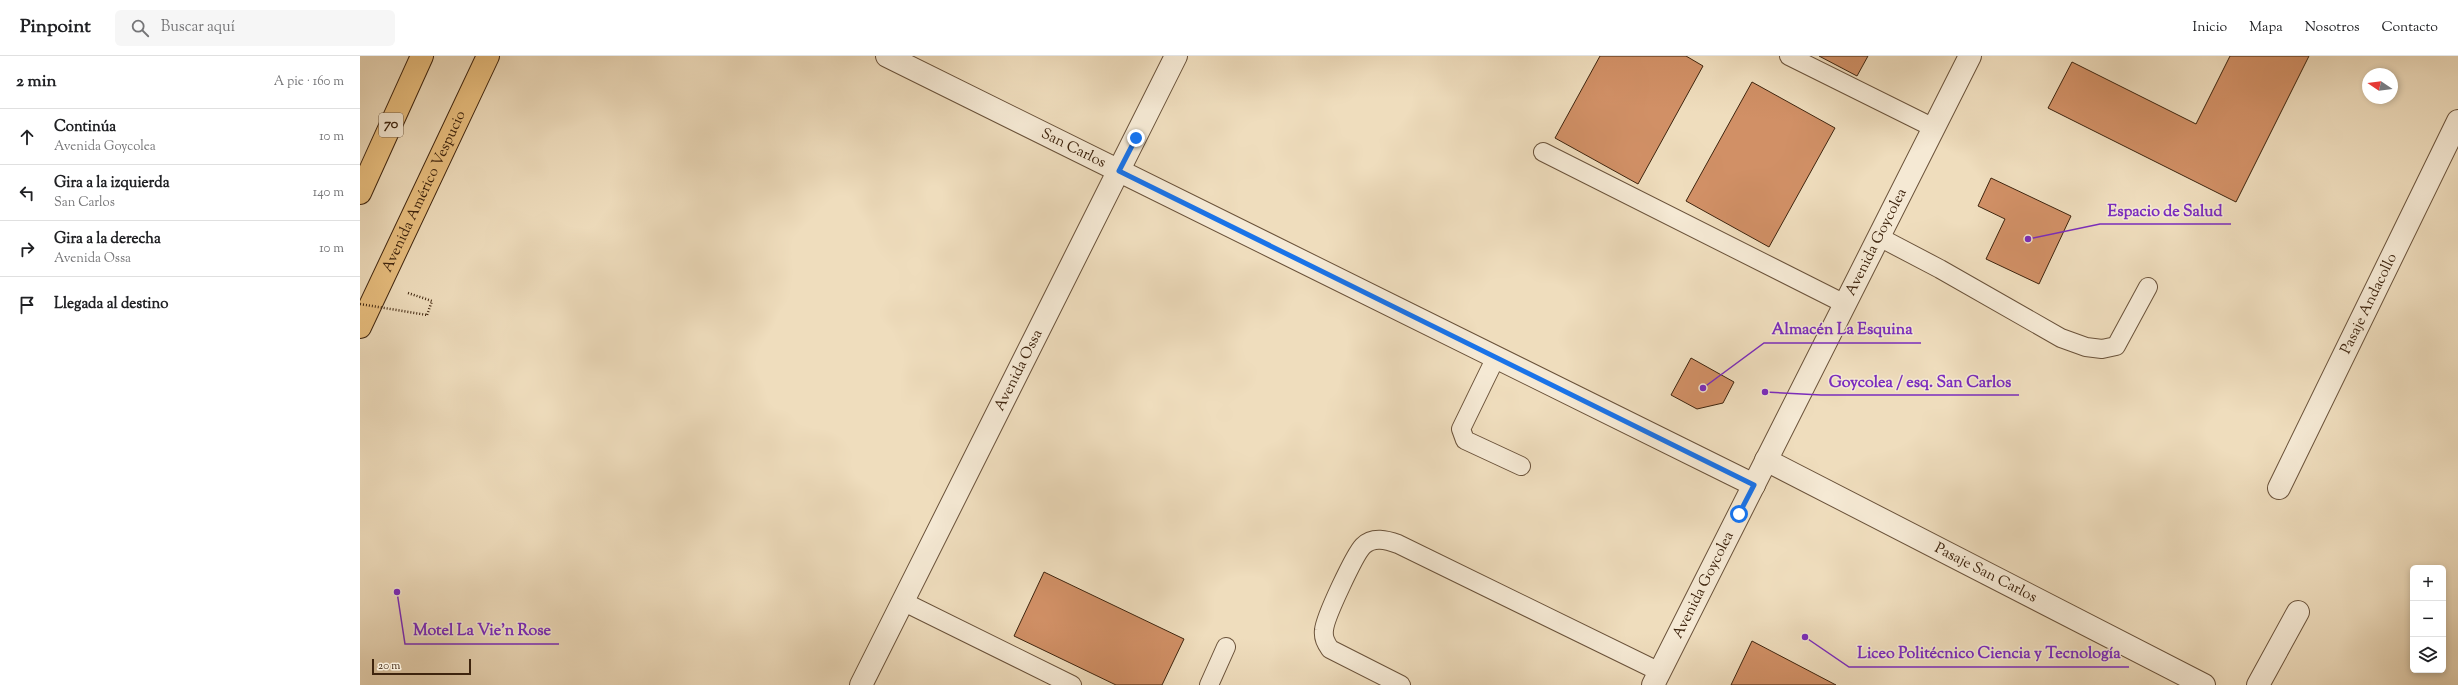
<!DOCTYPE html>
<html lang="es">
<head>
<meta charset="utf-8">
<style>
	:root { --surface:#fff; --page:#f6f6f6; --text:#202124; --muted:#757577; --line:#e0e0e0 }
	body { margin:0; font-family:"Sorts Mill Goudy",serif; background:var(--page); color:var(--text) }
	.controls { position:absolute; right:12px; bottom:12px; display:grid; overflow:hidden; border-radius:6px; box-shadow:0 2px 6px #0003 }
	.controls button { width:36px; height:36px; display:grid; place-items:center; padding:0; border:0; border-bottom:1px solid var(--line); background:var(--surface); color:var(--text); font:20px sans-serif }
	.compass { position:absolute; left:2002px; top:12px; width:36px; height:36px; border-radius:50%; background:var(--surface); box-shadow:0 2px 6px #0003; rotate:283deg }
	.scale { position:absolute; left:12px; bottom:10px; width:99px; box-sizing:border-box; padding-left:4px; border:2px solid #3e240e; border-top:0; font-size:11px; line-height:14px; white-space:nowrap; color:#3e240e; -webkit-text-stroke:3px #f5e9d4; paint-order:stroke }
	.stop { position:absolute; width:12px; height:12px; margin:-9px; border:3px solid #1a73e8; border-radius:50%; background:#fff }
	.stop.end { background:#1a73e8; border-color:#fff; box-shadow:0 1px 4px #0008 }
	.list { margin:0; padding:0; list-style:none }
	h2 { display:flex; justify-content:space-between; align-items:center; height:52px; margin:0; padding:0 16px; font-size:17px }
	h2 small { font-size:13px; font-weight:400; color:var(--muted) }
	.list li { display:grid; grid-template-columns:26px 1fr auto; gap:12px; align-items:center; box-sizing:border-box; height:56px; padding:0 16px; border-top:1px solid var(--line) }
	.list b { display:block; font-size:15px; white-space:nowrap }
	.list p { margin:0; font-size:13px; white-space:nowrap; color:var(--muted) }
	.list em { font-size:13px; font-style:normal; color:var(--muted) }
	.icon { flex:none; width:22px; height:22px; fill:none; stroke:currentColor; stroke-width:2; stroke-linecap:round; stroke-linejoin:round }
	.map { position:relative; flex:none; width:2098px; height:629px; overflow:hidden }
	header { display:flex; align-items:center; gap:24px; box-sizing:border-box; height:56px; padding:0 20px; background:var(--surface); border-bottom:1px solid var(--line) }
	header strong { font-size:19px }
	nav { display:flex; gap:22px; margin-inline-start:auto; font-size:14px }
	.search { width:280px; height:36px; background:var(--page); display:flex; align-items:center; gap:10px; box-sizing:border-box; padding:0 14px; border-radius:6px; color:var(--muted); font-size:15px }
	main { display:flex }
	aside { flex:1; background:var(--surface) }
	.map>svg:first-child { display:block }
</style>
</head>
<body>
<header>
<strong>Pinpoint</strong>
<div class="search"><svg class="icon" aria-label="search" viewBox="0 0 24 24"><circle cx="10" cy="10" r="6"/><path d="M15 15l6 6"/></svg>Buscar aquí</div>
<nav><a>Inicio</a><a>Mapa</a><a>Nosotros</a><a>Contacto</a></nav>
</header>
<main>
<aside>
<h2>2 min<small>A pie · 160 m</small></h2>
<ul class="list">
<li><svg class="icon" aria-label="ahead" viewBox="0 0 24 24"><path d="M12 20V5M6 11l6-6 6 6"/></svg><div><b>Continúa</b><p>Avenida Goycolea</p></div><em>10 m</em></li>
<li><svg class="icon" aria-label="left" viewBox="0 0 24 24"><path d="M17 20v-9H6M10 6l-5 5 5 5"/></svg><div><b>Gira a la izquierda</b><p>San Carlos</p></div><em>140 m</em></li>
<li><svg class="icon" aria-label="right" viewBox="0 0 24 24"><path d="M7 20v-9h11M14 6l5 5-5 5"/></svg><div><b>Gira a la derecha</b><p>Avenida Ossa</p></div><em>10 m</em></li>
<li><svg class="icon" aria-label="arrive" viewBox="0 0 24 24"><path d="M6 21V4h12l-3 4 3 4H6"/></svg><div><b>Llegada al destino</b></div></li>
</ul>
</aside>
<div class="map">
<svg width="2098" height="629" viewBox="0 0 2098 629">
	<rect width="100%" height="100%" fill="#efddbd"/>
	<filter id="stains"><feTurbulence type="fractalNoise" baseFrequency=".005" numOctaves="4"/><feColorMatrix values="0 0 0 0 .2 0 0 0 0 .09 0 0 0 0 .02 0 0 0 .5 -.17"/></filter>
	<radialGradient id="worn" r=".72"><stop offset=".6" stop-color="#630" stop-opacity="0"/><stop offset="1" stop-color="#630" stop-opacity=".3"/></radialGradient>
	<path fill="#d19066" stroke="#3e240e" d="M1240 0H1326L1343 10 1278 128 1195 82Z
		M1459 0H1508L1497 20Z
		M1870 0H1949L1876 146 1688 52 1712 6 1836 68Z
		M1392 26 1475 72 1409 191 1326 145Z
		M1631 122 1711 160 1679 228 1626 203 1645 163 1618 150Z
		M1331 302 1374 326 1363 347 1337 353 1311 339Z
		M684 516 824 583 802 629H756L654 580Z
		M1392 585 1476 629H1371Z"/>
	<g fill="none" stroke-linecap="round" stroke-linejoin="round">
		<defs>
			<path id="service" d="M1429 0 1574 72
				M1183 96 1485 248
				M1519 181 1580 213 1701 282 1726 291 1742 293 1756 290 1788 231
				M1136 301 1101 373 1105 384 1161 410
				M542 545 712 629
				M849 629 866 591
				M1041 629 970 593C966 587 963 582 964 574 965 561 995 498 1003 490 1013 480 1027 484 1038 488L1300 616"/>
			<g id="minor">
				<path id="s1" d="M527 0 1394 429"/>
				<path id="s2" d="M1406 404 1844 629"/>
				<path id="s3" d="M1919 432 2098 65"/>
				<path id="s4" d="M501 629 816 0"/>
				<path d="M1898 629 1938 556"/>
			</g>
			<g id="tertiary">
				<path id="s5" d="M1293 629 1610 0"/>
			</g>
			<g id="primary">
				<path id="s6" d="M0 271 128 0"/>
			</g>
			<path id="motorway" d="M0 137 62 0"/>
		</defs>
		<use href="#service" stroke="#6a523a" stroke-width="20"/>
		<use href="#minor" stroke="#6a523a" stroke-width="24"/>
		<use href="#tertiary" stroke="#6a523a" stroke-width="24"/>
		<use href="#primary" stroke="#3e240e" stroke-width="24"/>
		<use href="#motorway" stroke="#3e240e" stroke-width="24"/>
		<path stroke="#3e240e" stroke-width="2.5" stroke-dasharray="1 2" stroke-linecap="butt" d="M48 237 72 245 67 259"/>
		<use href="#service" stroke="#f5e9d4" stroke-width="18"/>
		<use href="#minor" stroke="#f5e9d4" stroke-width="22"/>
		<use href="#tertiary" stroke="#f5e9d4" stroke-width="22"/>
		<use href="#primary" stroke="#e8be7e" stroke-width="22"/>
		<use href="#motorway" stroke="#e8be7e" stroke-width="22"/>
		<path stroke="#3e240e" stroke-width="2.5" stroke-dasharray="1 2" stroke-linecap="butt" d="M0 248 67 259"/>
	</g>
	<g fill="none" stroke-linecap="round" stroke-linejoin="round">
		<path stroke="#1a73e8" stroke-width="5" d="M776 82 759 115 1394 429 1379 458"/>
	</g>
	<g text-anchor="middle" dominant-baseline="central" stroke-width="3" stroke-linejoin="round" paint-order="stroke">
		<rect fill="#f5e9d4" stroke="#755f49" stroke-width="1" x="19" y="57" width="24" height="24" rx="3"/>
		<g font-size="14" font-weight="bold" fill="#3e240e">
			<text x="31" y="69">70</text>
		</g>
		<g font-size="15" fill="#3e240e" stroke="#f5e9d4">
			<text stroke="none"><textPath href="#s1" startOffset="208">San Carlos</textPath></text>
			<text stroke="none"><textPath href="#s6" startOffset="150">Avenida Américo Vespucio</textPath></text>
			<text stroke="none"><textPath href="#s5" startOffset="496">Avenida Goycolea</textPath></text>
			<text stroke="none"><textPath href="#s3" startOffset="205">Pasaje Andacollo</textPath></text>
			<text stroke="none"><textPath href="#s4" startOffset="352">Avenida Ossa</textPath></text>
			<text stroke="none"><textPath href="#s2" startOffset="247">Pasaje San Carlos</textPath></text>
			<text stroke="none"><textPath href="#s5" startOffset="112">Avenida Goycolea</textPath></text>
		</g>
	</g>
	<path fill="none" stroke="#7b2cbf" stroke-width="1.5" d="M1668 183L1740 168H1871M1343 332L1404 287H1561M1405 336L1461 339H1659M37 536L45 588H199M1445 581L1489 611H1769"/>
	<g fill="#7b2cbf" stroke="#f5e9d4" stroke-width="1.5">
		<circle cx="1668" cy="183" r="4"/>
		<circle cx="1343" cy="332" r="4"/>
		<circle cx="1405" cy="336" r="4"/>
		<circle cx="37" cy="536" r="4"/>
		<circle cx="1445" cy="581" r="4"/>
	</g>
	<g font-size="16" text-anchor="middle" font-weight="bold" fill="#7b2cbf" stroke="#f5e9d4" stroke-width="3" stroke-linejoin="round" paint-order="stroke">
		<text x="1805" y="160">Espacio de Salud</text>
		<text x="1482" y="278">Almacén La Esquina</text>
		<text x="1560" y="331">Goycolea / esq. San Carlos</text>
		<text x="122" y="579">Motel La Vie’n Rose</text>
		<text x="1629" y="602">Liceo Politécnico Ciencia y Tecnología</text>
	</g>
	<rect width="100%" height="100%" filter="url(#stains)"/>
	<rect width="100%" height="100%" fill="url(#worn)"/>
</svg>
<div class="controls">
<button>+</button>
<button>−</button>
<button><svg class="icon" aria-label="layers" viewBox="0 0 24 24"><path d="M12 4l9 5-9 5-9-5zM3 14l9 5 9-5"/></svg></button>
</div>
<svg class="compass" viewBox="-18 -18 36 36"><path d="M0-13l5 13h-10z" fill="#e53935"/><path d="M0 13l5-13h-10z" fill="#757577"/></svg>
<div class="scale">20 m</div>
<div class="stop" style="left:1379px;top:458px"></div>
<div class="stop end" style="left:776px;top:82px"></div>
</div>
</main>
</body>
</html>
